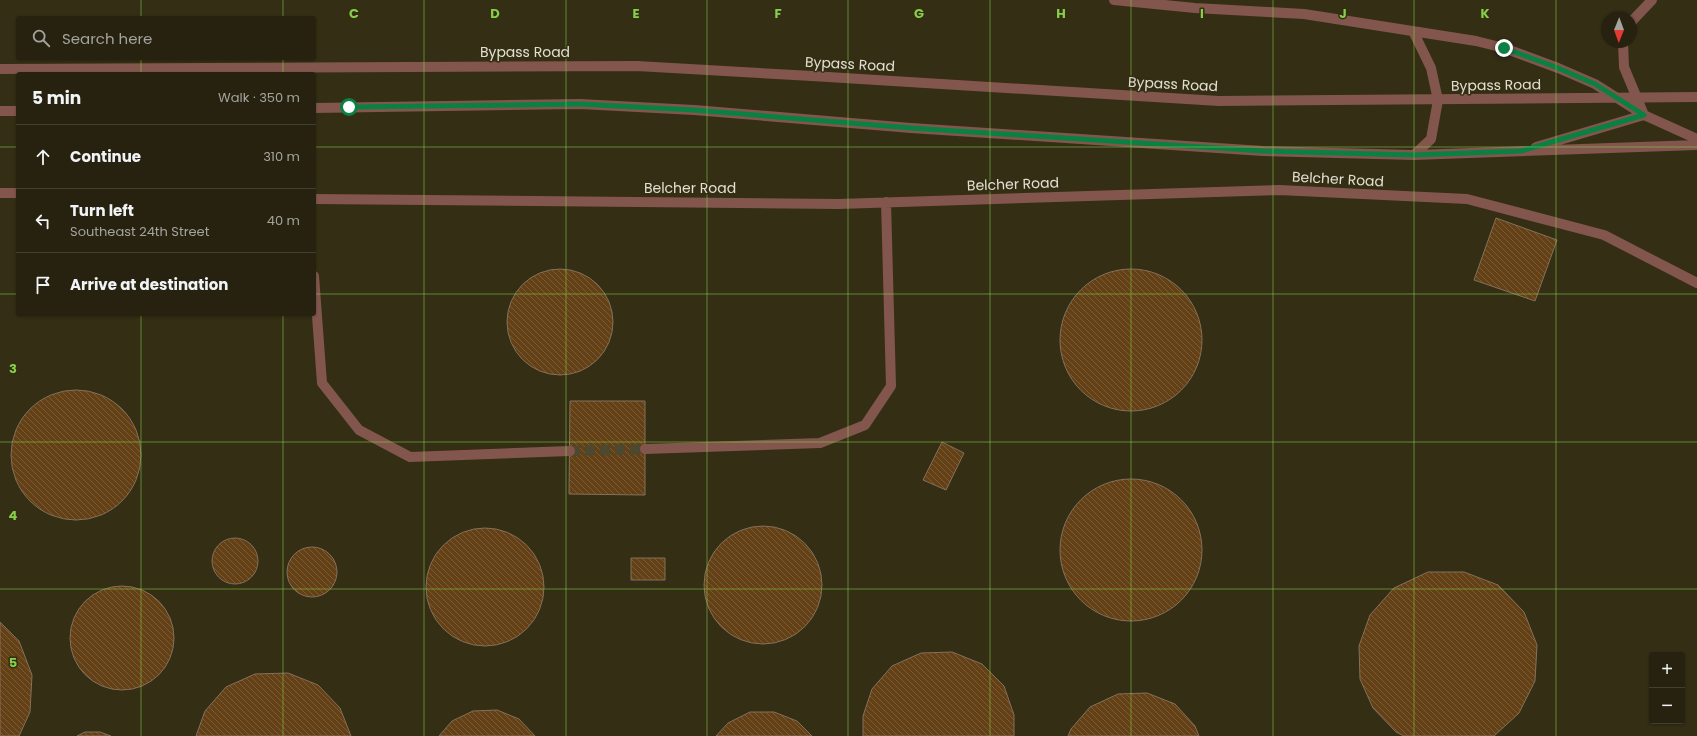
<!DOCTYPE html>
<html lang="en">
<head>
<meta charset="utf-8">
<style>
	:root { --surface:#26220f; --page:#2e2a18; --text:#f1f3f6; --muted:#a4a49e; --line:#423f2f }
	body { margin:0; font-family:Poppins,sans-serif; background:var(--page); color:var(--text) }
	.controls { position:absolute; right:12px; bottom:12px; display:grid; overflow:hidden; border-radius:4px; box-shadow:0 1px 3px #0004 }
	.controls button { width:36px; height:36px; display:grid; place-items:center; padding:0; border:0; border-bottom:1px solid var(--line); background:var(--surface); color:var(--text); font:20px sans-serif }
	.compass { position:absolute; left:1601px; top:12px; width:36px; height:36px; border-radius:50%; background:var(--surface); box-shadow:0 1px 3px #0004; rotate:181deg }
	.stop { position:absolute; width:12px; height:12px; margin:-9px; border:3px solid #0b8043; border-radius:50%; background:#fff }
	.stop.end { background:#0b8043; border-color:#fff; box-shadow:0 1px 4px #0008 }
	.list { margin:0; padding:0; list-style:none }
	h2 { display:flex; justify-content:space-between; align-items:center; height:52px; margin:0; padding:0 16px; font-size:17px }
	h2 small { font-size:13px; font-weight:400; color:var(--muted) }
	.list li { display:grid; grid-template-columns:26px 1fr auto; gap:12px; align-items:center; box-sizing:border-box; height:64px; padding:0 16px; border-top:1px solid var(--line) }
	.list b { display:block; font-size:15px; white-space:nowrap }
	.list p { margin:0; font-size:13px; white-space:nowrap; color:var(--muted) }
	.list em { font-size:13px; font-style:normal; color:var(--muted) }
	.icon { flex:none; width:22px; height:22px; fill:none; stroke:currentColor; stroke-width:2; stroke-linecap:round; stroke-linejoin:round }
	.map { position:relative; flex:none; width:1697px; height:736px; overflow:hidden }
	.search { position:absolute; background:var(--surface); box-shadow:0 1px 3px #0004; left:16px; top:16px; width:300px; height:44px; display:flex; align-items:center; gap:10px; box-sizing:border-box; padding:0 14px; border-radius:4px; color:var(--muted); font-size:15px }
	.panel { position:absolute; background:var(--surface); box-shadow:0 1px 3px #0004; left:16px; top:72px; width:300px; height:244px; border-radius:4px }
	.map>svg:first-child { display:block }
</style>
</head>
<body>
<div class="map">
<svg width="1697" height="736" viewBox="0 0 1697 736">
	<defs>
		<pattern id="building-back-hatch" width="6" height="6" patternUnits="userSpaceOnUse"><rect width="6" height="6" fill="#634015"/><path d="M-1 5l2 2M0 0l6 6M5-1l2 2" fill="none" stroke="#795b36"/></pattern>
	</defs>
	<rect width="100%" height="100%" fill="#332e14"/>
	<path fill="url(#building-back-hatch)" stroke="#85705b" d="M1496 218 1557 240 1535 301 1474 280Z
		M1060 340a71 71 0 1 1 142 0a71 71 0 1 1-142 0Z
		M507 322a53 53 0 1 1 106 0a53 53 0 1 1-106 0Z
		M11 455a65 65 0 1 1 130 0a65 65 0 1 1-130 0Z
		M570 401H645V495L569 494Z
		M942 442 964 453 946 490 923 480Z
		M1060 550a71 71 0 1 1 142 0a71 71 0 1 1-142 0Z
		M704 585a59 59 0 1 1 118 0a59 59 0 1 1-118 0Z
		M426 587a59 59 0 1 1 118 0a59 59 0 1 1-118 0Z
		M212 561a23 23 0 1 1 46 0a23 23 0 1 1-46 0Z
		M287 572a25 25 0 1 1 50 0a25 25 0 1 1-50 0Z
		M631 558H665V580H631Z
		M1428 572H1464L1498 585 1524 612 1537 645 1535 681 1519 713 1494 736H1404L1396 732 1373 708 1360 679 1359 646 1370 615 1394 588Z
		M70 638a52 52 0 1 1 104 0a52 52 0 1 1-104 0Z
		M0 622 19 641 32 675 30 712 19 736H0Z
		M952 652 982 664 1004 686 1014 715V736H863V716L872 689 892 666 921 653Z
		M288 673 318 685 340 708 351 736H196L205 711 226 687 255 674Z
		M1147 693 1175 704 1195 726 1199 736H1068L1071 729 1090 707 1118 694Z
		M497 710 519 719 535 736H439L452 721 473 711Z
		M750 712H774L797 721 812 736H716L728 723Z
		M85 732H100L111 736H77Z"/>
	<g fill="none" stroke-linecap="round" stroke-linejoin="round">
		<path stroke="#4d4930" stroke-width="10" stroke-dasharray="10 5" stroke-linecap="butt" d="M570 451 645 449"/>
		<path stroke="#82564d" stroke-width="10" d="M1114 0 1195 8 1304 14 1476 41 1504 48 1558 68 1595 84 1644 115 1697 139
			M1631 24 1633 20 1652 0
			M1413 31 1431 68 1438 100 1431 139 1414 155
			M0 69 637 66 812 76
			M314 108 580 104 694 110 911 128 1263 151 1414 155 1697 145
			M0 111H18
			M1536 147 1644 115 1624 67 1623 42
			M0 193H18
			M314 199 838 204 1279 190 1467 199 1604 235 1697 283
			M314 276 322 383 359 430 410 457 570 451
			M645 449 820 443 865 425 891 386 886 202"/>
		<path stroke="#82564d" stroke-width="10" d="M812 76 1219 101 1697 97"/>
	</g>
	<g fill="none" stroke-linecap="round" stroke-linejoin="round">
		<path stroke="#0b8043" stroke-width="5" d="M349 107 580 104 694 110 911 128 1263 151 1414 155 1521 151 1644 115 1595 84 1558 68 1504 48"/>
	</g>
	<path fill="none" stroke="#87cf4b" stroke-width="1" stroke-opacity="0.55" d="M141 0V18M283 0V18M424 0V736M566 0V736M707 0V736M848 0V736M990 0V736M1131 0V736M1273 0V736M1414 0V736M1556 0V736M141 58V74M283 58V74M0 147H18M314 147H1697M0 294H18M314 294H1697M141 314V736M283 314V736M0 442H1697M0 589H1697"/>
	<g text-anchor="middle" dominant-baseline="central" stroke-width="3" stroke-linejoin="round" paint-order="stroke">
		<g font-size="14" fill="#e2dfd0" stroke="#332e14">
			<text x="525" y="52">Bypass Road</text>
			<text transform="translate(850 64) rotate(3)">Bypass Road</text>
			<text transform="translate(1173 84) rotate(3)">Bypass Road</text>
			<text transform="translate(1496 85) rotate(-1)">Bypass Road</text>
			<text transform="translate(1338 179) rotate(3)">Belcher Road</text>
			<text transform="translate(1013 184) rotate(-2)">Belcher Road</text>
			<text x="690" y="188">Belcher Road</text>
		</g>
	</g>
	<g font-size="13" text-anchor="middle" font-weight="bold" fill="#87cf4b" stroke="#332e14" stroke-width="3" stroke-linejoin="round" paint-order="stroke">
		<text x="354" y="18">C</text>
		<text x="495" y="18">D</text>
		<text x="636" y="18">E</text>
		<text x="778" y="18">F</text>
		<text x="919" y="18">G</text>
		<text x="1061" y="18">H</text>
		<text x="1202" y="18">I</text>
		<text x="1343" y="18">J</text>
		<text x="1485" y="18">K</text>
		<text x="13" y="373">3</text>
		<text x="13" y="520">4</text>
		<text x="13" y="667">5</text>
	</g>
</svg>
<div class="controls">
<button>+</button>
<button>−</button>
</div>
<svg class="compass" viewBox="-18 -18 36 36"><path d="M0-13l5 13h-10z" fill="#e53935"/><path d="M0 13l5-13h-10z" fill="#a4a49e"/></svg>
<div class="stop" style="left:349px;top:107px"></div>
<div class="stop end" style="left:1504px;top:48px"></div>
<div class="search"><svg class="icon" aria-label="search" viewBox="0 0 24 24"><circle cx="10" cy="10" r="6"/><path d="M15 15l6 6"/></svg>Search here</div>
<section class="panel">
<h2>5 min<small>Walk · 350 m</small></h2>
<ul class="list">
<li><svg class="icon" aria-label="ahead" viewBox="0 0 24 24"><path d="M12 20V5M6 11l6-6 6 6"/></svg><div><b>Continue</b></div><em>310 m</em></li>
<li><svg class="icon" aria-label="left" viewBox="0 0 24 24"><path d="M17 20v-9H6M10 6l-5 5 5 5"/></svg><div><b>Turn left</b><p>Southeast 24th Street</p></div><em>40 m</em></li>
<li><svg class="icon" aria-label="arrive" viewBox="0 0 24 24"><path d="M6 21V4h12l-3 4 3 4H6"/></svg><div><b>Arrive at destination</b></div></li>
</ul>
</section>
</div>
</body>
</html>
